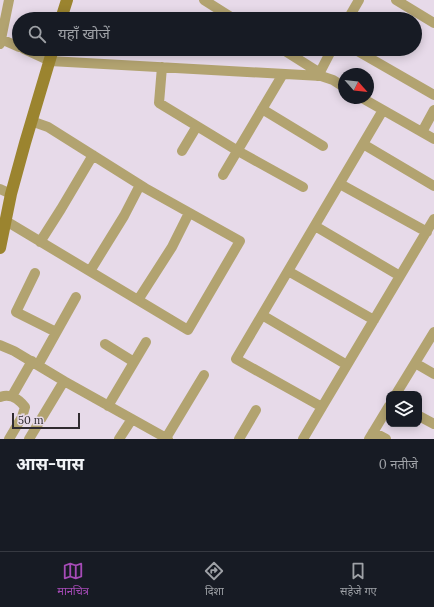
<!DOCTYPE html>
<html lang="hi">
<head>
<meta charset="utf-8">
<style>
	:root { --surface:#171b24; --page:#242831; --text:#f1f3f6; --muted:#9ea1a6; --line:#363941; --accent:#a64bb7 }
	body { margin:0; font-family:Lora,"Noto Sans Devanagari",serif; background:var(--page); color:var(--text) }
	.controls { position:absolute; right:12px; bottom:12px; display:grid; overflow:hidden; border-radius:8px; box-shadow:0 2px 10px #0003 }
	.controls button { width:36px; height:36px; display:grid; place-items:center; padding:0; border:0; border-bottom:1px solid var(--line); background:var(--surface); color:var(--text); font:20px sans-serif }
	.compass { position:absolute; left:338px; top:68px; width:36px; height:36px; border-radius:50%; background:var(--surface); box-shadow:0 2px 10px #0003; rotate:117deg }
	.scale { position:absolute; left:12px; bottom:10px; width:68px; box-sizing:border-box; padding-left:4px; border:2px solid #302b30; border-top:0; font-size:11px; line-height:14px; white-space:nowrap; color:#302b30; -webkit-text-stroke:3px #e7dae9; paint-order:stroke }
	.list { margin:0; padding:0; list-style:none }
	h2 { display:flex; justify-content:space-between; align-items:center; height:52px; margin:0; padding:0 16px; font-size:17px }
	h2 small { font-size:13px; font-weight:400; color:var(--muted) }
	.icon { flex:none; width:22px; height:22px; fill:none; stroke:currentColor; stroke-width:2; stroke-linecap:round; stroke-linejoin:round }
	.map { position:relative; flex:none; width:434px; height:439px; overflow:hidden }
	.search { position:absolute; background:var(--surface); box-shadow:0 2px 10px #0003; left:12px; right:12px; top:12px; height:44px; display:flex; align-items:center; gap:10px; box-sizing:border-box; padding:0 14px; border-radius:22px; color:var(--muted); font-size:15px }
	.sheet { height:112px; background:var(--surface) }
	nav { display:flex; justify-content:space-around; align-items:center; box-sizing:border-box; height:56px; border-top:1px solid var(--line); background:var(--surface); font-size:11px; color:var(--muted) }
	nav a { display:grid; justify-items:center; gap:2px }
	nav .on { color:var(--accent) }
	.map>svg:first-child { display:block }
</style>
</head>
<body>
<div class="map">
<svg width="434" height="439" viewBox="0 0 434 439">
	<rect width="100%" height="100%" fill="#e7dae9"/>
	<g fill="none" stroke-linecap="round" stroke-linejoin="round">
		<path stroke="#b2a370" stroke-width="10" d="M204 0 234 19
			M396 0 434 23
			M348 19 359 0
			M1 39 19 47
			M0 44 9 0
			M24 49 50 61 321 76 333 80 344 87
			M282 49 320 73
			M354 49 434 95
			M162 67 159 103 238 151 303 187
			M318 76 332 49
			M362 98 434 139
			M262 109 323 146
			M383 110 236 359 322 407 434 219
			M422 132 434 110
			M363 144 434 186
			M182 151 197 126
			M223 175 283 74
			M340 184 427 232
			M0 189 11 194
			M6 221 188 330 240 241 145 188 48 127 31 121
			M315 226 400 276
			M40 242 61 209 93 155
			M90 271 124 216 140 185
			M288 271 374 320
			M35 273 16 312 56 332
			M138 300 172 247 189 213
			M262 315 347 365
			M105 344 134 362
			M0 345 14 351 64 381 168 439
			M415 363 434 374
			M38 365 76 297
			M396 394 434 332
			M12 396 32 361
			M0 397C10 393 19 399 25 407L22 417 9 439
			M108 406 146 342
			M419 416 434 424
			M373 432 386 439
			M166 438 204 375
			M29 439 64 381
			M119 439 132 419
			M239 439 256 410
			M303 439 322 407
			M369 439 389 406"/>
		<path stroke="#9b842f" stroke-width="12" d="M61 19 67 0
			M0 248 11 194 25 143 53 49"/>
	</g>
</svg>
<div class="controls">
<button><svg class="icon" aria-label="layers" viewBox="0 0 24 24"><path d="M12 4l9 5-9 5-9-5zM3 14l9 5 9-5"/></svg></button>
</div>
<svg class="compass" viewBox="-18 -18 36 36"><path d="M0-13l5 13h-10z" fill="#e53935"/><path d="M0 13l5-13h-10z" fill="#9ea1a6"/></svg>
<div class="scale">50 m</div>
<div class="search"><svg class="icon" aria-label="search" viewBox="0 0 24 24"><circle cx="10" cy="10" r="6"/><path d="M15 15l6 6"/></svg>यहाँ खोजें</div>
</div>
<section class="sheet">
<h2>आस-पास<small>0 नतीजे</small></h2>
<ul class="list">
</ul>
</section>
<nav>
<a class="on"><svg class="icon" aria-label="map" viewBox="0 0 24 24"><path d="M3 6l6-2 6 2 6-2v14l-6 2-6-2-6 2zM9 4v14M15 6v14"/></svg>मानचित्र</a>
<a><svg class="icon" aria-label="directions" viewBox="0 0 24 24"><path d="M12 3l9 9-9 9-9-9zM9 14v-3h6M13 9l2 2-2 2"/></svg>दिशा</a>
<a><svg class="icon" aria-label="saved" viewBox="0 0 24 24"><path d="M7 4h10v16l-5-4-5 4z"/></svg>सहेजे गए</a>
</nav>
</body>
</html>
